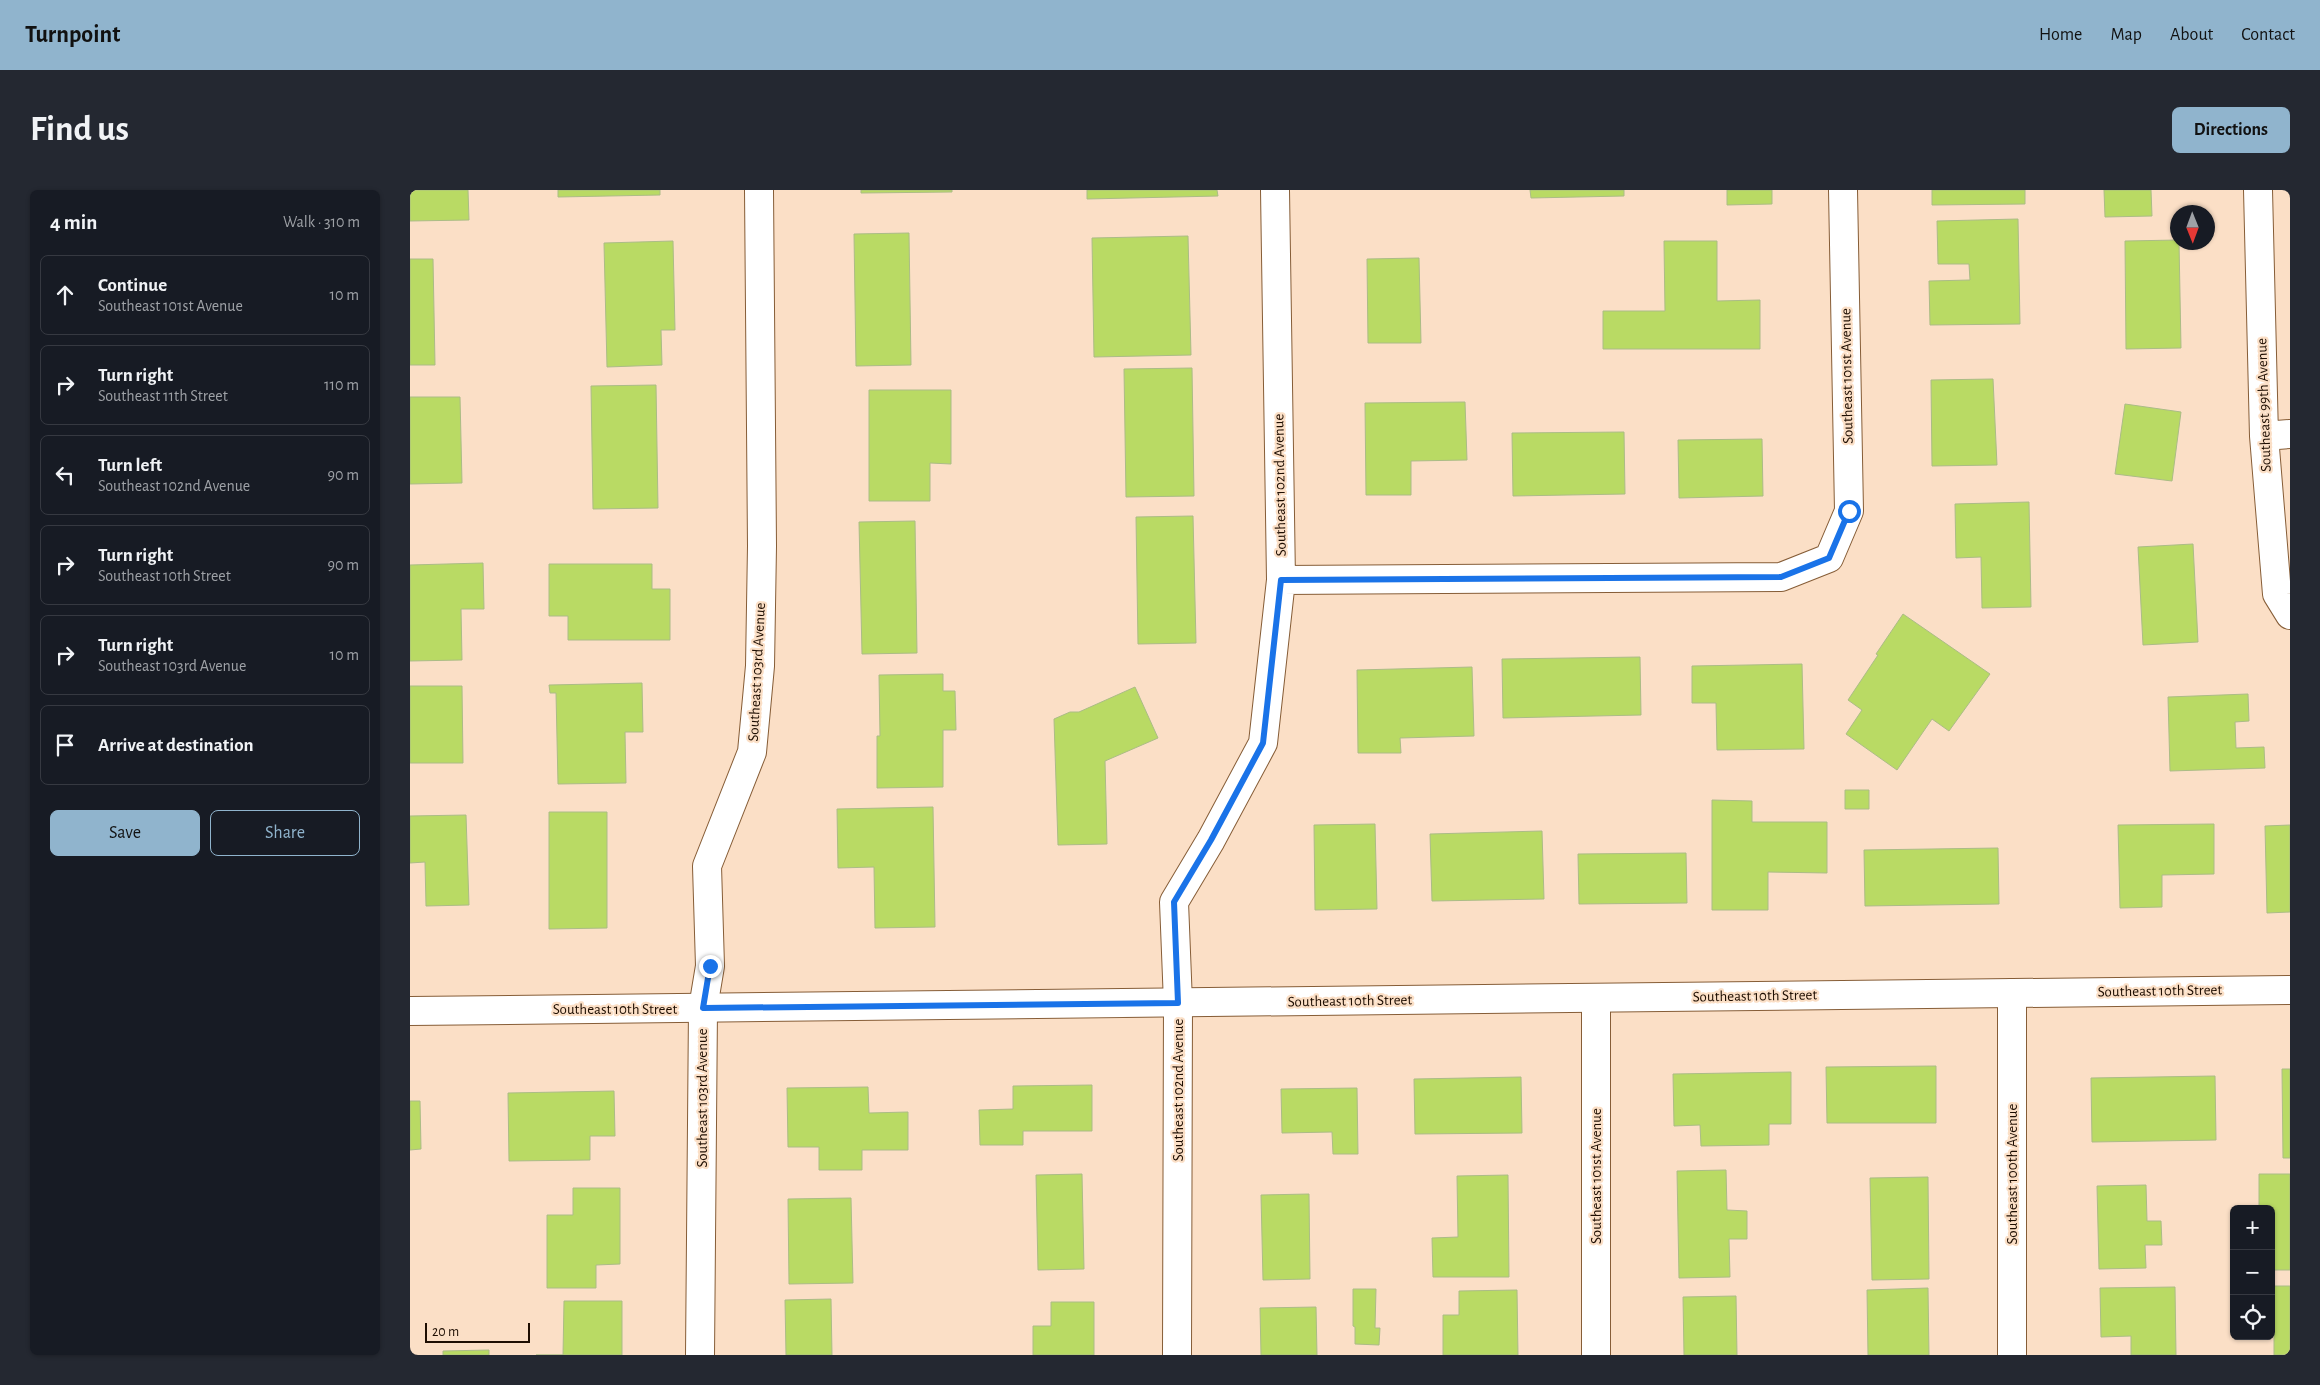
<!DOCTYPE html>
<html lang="en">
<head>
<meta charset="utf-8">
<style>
	:root { --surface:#171b24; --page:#242831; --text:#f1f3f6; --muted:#9ea1a6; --line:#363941; --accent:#90b4cd }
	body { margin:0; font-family:"Alegreya Sans",sans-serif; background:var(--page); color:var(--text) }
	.controls { position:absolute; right:15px; bottom:15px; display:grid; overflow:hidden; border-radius:8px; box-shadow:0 1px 4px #0004 }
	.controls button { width:45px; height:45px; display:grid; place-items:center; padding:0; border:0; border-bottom:1px solid var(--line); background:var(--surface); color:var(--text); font:25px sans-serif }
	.compass { position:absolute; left:1760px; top:15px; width:45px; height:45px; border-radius:50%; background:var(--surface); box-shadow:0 1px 4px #0004; rotate:179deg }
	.scale { position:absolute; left:15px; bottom:12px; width:105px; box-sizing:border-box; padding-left:5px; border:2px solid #1e0e02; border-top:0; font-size:14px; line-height:18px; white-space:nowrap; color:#1e0e02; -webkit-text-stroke:4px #fbdfc6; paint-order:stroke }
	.stop { position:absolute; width:15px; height:15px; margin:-11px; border:4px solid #1a73e8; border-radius:50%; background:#fff }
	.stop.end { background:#1a73e8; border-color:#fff; box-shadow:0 1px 5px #0008 }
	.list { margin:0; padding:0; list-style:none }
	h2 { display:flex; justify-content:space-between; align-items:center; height:65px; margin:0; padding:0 20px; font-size:21px }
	h2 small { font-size:16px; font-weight:400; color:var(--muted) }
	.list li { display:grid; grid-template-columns:32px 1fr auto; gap:15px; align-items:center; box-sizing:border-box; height:80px; margin:0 10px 10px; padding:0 10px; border:1px solid var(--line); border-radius:8px }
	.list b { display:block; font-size:19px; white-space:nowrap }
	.list p { margin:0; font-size:16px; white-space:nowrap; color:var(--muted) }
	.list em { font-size:16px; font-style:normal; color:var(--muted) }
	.actions { display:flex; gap:10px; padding:15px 20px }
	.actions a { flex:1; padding:11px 0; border:1px solid var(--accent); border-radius:8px; text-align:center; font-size:18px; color:var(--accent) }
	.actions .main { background:var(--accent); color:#111 }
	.icon { flex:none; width:28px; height:28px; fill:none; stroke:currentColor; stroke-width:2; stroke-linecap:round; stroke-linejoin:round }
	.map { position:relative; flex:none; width:1880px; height:1165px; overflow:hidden; border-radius:8px }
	header { display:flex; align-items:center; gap:30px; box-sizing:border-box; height:70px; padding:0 25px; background:var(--accent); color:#111 }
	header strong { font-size:24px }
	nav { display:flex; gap:28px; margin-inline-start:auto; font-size:18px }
	.intro { display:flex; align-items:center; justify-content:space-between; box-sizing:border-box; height:120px; padding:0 30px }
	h1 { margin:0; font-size:35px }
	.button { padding:12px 22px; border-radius:8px; background:var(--accent); color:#111; font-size:18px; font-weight:700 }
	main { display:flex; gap:30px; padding:0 30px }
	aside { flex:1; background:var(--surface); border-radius:8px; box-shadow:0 1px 4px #0004 }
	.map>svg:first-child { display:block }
</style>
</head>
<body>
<header>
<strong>Turnpoint</strong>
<nav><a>Home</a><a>Map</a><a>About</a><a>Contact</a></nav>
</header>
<div class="intro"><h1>Find us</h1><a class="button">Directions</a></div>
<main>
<aside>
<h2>4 min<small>Walk · 310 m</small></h2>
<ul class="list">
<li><svg class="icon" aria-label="ahead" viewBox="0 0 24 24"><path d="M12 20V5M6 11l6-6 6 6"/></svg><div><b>Continue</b><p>Southeast 101st Avenue</p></div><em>10 m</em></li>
<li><svg class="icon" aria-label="right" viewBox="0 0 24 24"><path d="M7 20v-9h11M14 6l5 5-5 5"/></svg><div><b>Turn right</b><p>Southeast 11th Street</p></div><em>110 m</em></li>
<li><svg class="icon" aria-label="left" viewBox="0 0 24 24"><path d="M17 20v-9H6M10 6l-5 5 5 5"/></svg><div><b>Turn left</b><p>Southeast 102nd Avenue</p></div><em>90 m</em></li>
<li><svg class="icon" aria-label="right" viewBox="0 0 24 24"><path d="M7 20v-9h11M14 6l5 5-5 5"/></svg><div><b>Turn right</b><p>Southeast 10th Street</p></div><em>90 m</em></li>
<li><svg class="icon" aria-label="right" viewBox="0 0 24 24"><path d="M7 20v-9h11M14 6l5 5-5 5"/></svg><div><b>Turn right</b><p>Southeast 103rd Avenue</p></div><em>10 m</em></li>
<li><svg class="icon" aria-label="arrive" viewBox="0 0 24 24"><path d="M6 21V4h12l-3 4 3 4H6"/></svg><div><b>Arrive at destination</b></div></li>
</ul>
<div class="actions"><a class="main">Save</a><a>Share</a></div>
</aside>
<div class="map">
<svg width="1880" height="1165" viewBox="0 0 1880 1165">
	<rect width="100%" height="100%" fill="#fbdfc6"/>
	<path fill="#b9da64" stroke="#abbc86" d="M0 0H58L59 30 0 31Z
		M148 0H250V5L148 7Z
		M451 0H542V2L451 3Z
		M677 0H807L808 6 677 9Z
		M1120 0H1214V6L1121 8Z
		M1317 0H1362V14L1317 15Z
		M1522 0H1615V14L1522 15Z
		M1694 0H1741L1742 26 1695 27Z
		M1608 29 1610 134 1520 135 1519 91 1560 90 1559 74H1528L1527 31Z
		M499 43 501 175 446 176 444 44Z
		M778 46 781 165 684 167 682 48Z
		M1768 50 1769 52 1771 158 1716 159 1715 51Z
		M263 51 265 140H251L252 175 197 177 194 53Z
		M1254 51H1307V111L1350 110V159H1193V121H1255Z
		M1009 68 1011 153H958L957 69Z
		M0 69H23L25 175H0Z
		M782 178 784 306 716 307 714 179Z
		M1583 189 1587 275 1522 276 1521 190Z
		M246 195 248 318 183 319 181 196Z
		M459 200H541V274L520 273V311H459Z
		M0 207H50L52 293 0 294Z
		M1055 212 1057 270 1001 271V305H956L955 213Z
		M1715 214 1771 222 1762 291 1705 284Z
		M1214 242 1215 304 1103 306 1102 243Z
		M1352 249 1353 306 1269 308 1268 250Z
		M1619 312 1621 417 1572 418 1571 367 1546 368 1545 314Z
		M783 326 786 453 728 454 726 327Z
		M505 331 507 463 452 464 449 332Z
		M1783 354 1788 452 1733 455 1728 357Z
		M73 373 74 419H51L52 470 0 471V375Z
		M139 374H242V399H260V450H158V426H139Z
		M1493 424 1580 484 1539 541 1522 529 1487 580 1436 544 1452 520 1438 510 1468 465 1466 464Z
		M1230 467 1231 525 1093 528 1092 469Z
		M1392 474 1394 559 1307 560 1306 513H1282V476Z
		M1062 477 1064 546 990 548 991 563H948L947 480Z
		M533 484V501H545L546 540H533V597L467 598V546H470L469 485Z
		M232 493 233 542H215L216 593 148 594 146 503H140L139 495Z
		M0 496H52L53 573H0Z
		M725 497 748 548 695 571 697 654 648 655 644 529 660 522H669Z
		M1838 504 1839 531 1825 532 1826 558 1854 557 1855 578 1760 581 1758 507Z
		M1435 600H1459V619H1435Z
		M1302 610 1342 611V632H1417V683L1358 682V720H1302Z
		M523 617 525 737 465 738 464 677 428 678 427 619Z
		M139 622H197V738L139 739Z
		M56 625 59 715 16 716 15 672 0 673V626Z
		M965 634 967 719 905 720 904 635Z
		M1804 634V684L1752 685V717L1710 718 1708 635Z
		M1880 635V722L1857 723 1855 636Z
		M1132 641 1134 709 1022 711 1020 644Z
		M1588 658 1589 714 1455 716 1454 660Z
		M1276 663 1277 713 1169 714 1168 664Z
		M1526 876V933H1417L1416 877Z
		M1872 879H1880V968H1873Z
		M1381 882V934H1359V955L1291 956 1290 935 1264 936 1263 884Z
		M1805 886 1806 950 1682 952 1681 888Z
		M1111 887 1112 943 1005 944 1004 889Z
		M682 895V941H613V955H570L569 920 603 919V896Z
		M458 897 459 923 498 922V960H452V980H409V957H378L377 898Z
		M947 898 948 964H923L922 942 872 943 871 899Z
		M204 901 205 946H180V970L99 971 98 903Z
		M0 911H10L11 959 0 960Z
		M1316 980 1317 1020 1337 1021V1049H1319L1320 1087 1269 1088 1267 981Z
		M672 984 674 1079 628 1080 626 985Z
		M1849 984H1880V1080H1861V1019H1849Z
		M1098 985 1099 1087H1023L1022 1048 1048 1047 1047 986Z
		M1518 987 1519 1089 1462 1090 1460 988Z
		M1736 995 1737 1031H1751L1752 1055H1735L1736 1078 1689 1079 1687 996Z
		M163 998H210V1074L186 1075V1098H137V1025H163Z
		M899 1004 900 1089 853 1090 851 1005Z
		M441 1008 443 1093 379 1094 378 1009Z
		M1864 1096H1880V1165H1864Z
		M1765 1097 1766 1165H1721V1146L1691 1147 1690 1098Z
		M1518 1098 1519 1165H1458L1457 1100Z
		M943 1099H966L965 1138H970L969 1155 945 1154V1137L943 1136Z
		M1107 1100 1108 1165H1033V1125H1049V1101Z
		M1326 1106 1327 1165H1274L1273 1107Z
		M421 1109 422 1165H376L375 1110Z
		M154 1111H212V1165H126H153Z
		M641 1112H684V1165H623V1136H641Z
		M906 1117 907 1165H851L850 1118Z
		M79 1160V1165H33V1161Z"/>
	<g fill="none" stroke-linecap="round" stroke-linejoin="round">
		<defs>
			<path id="minor" d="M1848 0 1854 246 1867 404 1880 425
				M1854 246 1880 244
				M871 390 1371 387 1419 368 1439 321 1433 0
				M290 1165 293 818 300 776 297 676 342 562 350 476 352 356 349 0
				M767 1165 768 813 764 712 801 650 853 553 871 390 865 0
				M1186 1165V808
				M1602 1165V803"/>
			<path id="tertiary" d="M0 821 1880 800"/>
		</defs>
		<use href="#minor" stroke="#865d37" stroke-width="30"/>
		<use href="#tertiary" stroke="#865d37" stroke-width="30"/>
		<use href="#minor" stroke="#fff" stroke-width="28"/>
		<use href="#tertiary" stroke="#fff" stroke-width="28"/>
	</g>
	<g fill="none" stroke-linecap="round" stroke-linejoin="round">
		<path stroke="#1a73e8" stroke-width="6" d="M300 776 293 818 768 813 764 712 801 650 853 553 871 390 1371 387 1419 368 1439 321"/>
	</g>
	<g text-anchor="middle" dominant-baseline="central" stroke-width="4.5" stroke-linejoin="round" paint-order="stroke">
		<g font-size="15" fill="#1e0e02" stroke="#fbdfc6">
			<text transform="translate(1437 186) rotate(-91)">Southeast 101st Avenue</text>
			<text transform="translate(1854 215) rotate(-92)">Southeast 99th Avenue</text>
			<text transform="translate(870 295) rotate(-91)">Southeast 102nd Avenue</text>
			<text transform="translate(347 482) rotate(-87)">Southeast 103rd Avenue</text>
			<text transform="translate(1750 801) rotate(-1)">Southeast 10th Street</text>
			<text transform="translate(1345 806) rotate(-1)">Southeast 10th Street</text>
			<text transform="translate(940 811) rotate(-1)">Southeast 10th Street</text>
			<text x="205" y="819">Southeast 10th Street</text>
			<text transform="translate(768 900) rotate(-90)">Southeast 102nd Avenue</text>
			<text transform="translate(292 908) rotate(-90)">Southeast 103rd Avenue</text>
			<text transform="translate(1602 984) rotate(-90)">Southeast 100th Avenue</text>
			<text transform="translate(1186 986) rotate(-90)">Southeast 101st Avenue</text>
		</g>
	</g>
</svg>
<div class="controls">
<button>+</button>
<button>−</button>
<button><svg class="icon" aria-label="locate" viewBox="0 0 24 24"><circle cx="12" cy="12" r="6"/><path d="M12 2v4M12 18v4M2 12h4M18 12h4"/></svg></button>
</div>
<svg class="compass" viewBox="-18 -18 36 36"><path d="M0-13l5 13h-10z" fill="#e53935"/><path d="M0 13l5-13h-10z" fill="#9ea1a6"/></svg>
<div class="scale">20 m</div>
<div class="stop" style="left:1439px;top:321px"></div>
<div class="stop end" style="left:300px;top:776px"></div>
</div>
</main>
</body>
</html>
